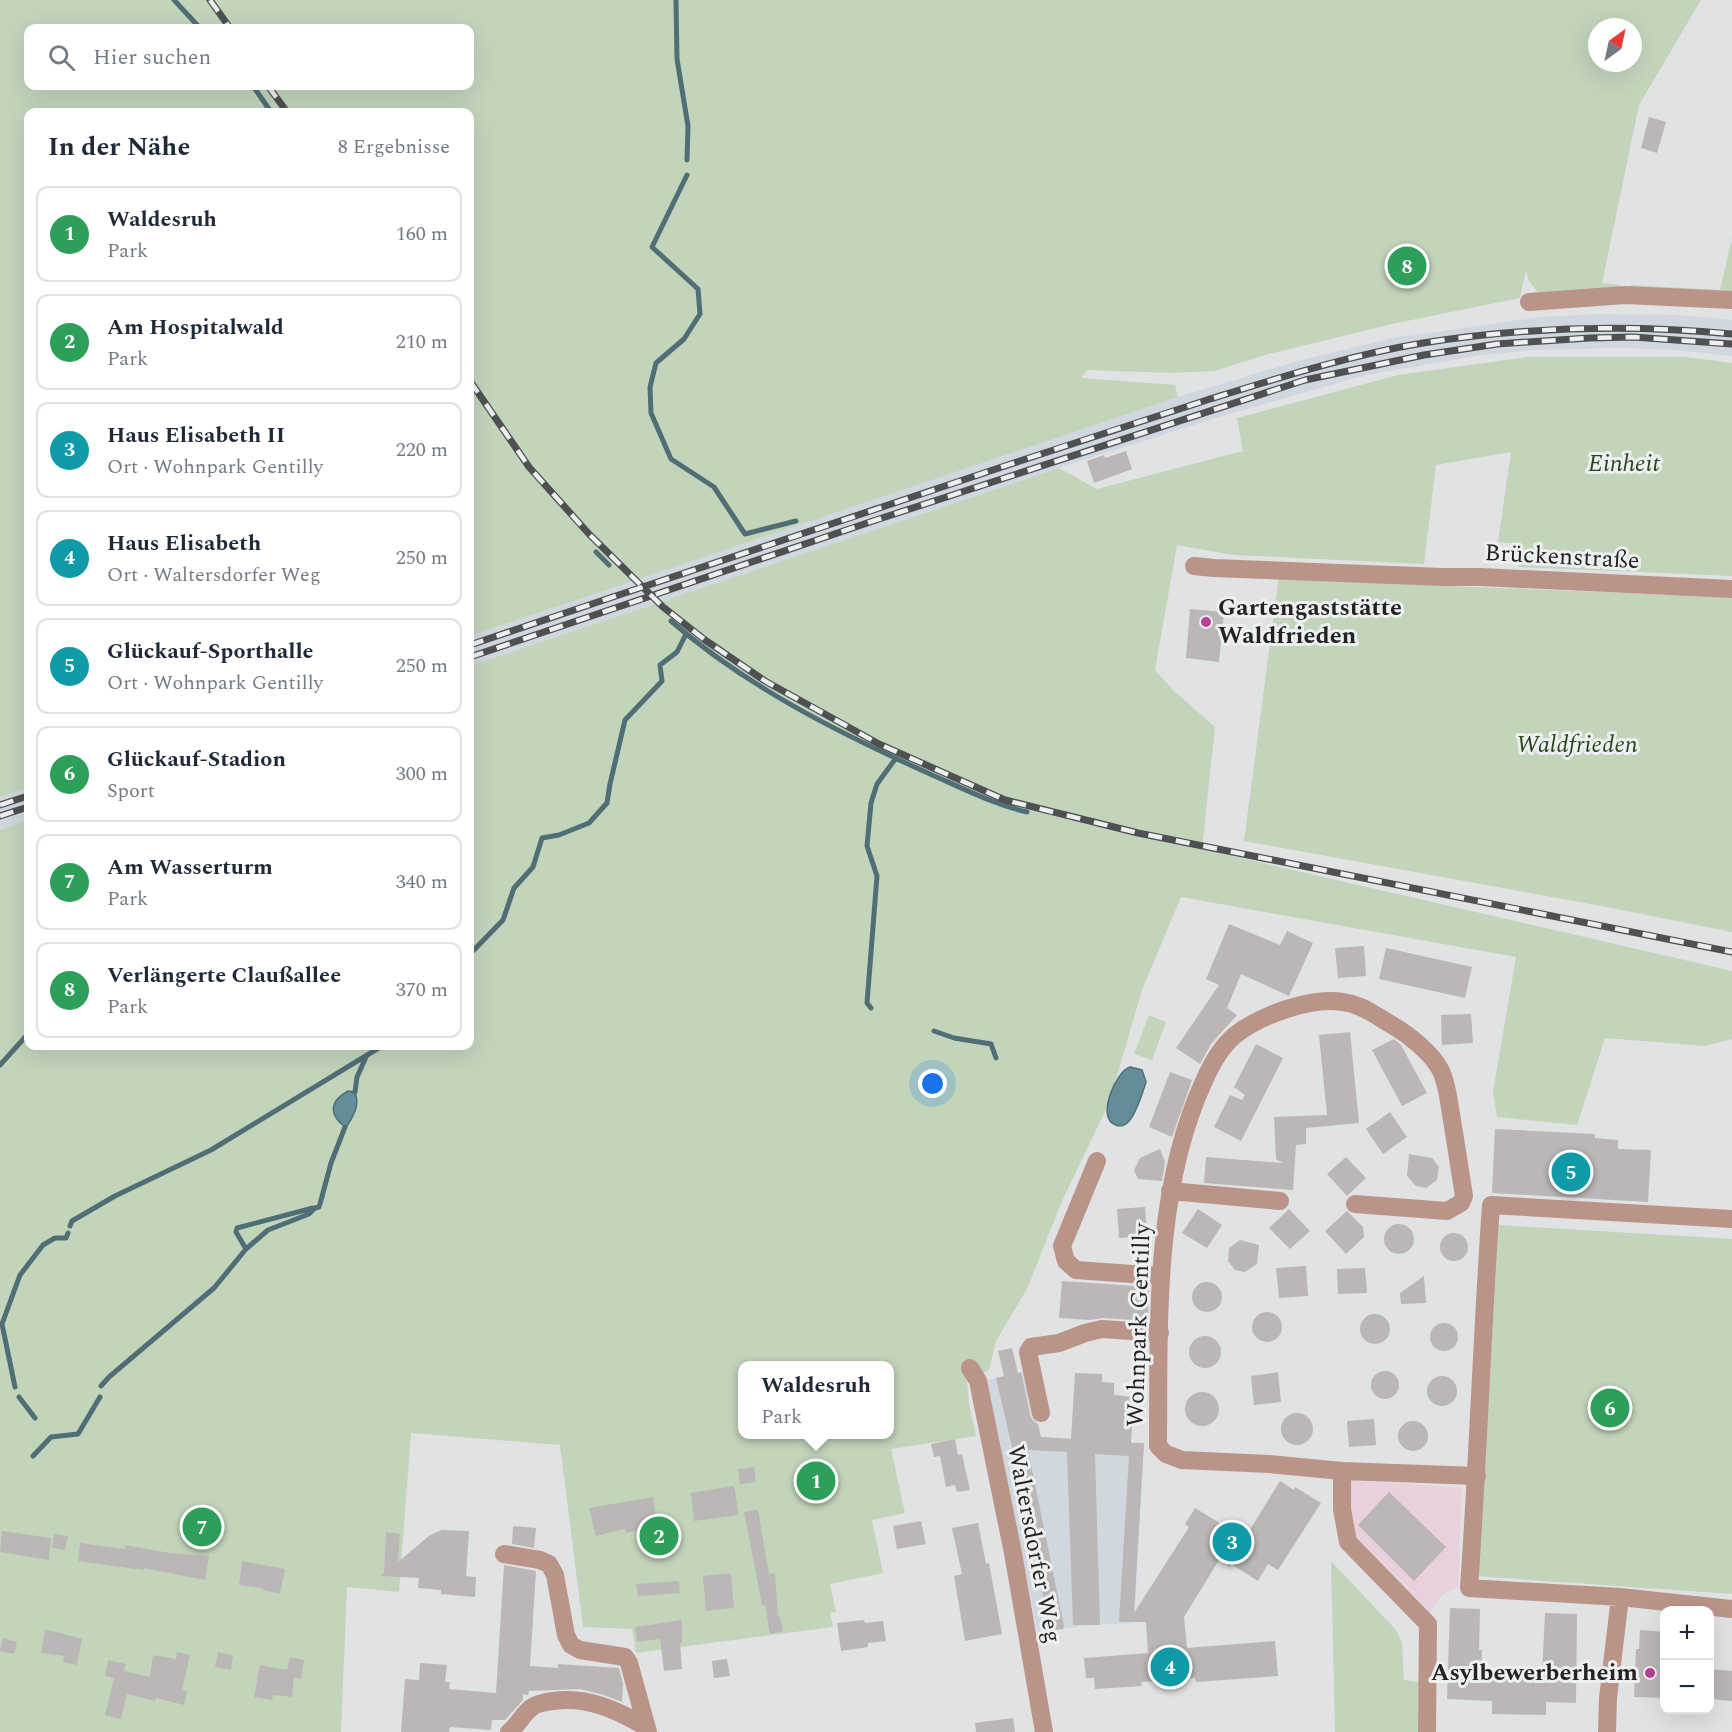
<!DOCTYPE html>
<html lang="de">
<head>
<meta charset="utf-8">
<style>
	:root { --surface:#fff; --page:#f6f6f7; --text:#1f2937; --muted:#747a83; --line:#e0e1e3; --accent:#b74199 }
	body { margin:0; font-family:Spectral,serif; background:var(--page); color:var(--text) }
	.controls { position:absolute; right:18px; bottom:18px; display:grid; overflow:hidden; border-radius:12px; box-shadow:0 6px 24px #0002 }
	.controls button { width:54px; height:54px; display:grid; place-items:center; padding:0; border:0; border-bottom:2px solid var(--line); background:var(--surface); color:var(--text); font:30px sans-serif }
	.compass { position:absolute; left:1588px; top:18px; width:54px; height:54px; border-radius:50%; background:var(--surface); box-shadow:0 6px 24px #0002; rotate:33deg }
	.you { position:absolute; left:933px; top:1084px; width:21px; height:21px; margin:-15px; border:4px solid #fff; border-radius:50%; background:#1a73e8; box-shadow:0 0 0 9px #1a73e833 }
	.badge { display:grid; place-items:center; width:39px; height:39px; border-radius:50%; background:var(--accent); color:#fff; font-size:20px; font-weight:700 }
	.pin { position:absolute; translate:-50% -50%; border:3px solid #fff; box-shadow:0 2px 6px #0006 }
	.popup { position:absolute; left:738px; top:1361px; width:156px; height:78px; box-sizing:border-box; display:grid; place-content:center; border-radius:12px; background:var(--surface); filter:drop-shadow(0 2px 4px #0005); font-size:20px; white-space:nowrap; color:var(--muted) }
	.popup b { font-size:22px; color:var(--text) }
	.popup::after { content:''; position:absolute; left:50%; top:100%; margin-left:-12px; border:12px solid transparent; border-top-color:var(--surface) }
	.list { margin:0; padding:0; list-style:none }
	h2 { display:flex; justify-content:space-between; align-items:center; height:78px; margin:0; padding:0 24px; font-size:26px }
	h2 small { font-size:20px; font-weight:400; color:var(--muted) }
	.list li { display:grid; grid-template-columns:39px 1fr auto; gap:18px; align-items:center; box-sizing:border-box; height:96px; margin:0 12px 12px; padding:0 12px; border:2px solid var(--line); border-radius:12px }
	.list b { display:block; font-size:22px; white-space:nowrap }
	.list p { margin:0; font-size:20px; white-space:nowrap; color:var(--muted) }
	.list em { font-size:20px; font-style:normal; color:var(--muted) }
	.icon { flex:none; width:33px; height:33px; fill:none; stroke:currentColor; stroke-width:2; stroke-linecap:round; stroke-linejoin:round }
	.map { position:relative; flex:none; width:1732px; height:1732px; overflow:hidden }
	.search { position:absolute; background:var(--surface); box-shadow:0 6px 24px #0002; left:24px; top:24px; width:450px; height:66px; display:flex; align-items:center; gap:15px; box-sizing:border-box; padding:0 21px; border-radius:12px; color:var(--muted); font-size:22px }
	.panel { position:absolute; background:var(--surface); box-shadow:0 6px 24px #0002; left:24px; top:108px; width:450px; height:942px; border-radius:12px }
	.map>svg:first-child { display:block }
</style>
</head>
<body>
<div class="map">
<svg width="1732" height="1732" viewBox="0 0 1732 1732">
	<rect width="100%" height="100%" fill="#e0e2e4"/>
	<path fill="#e8d0dc" d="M1351 1480 1462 1488 1458 1586 1442 1595 1430 1611 1355 1536 1350 1514Z"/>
	<path fill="#d0d7df" d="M1598 314 1680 315 1732 320V356L1677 350 1620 348 1537 350 1482 355 1366 375 1213 419 1077 462 470 666V636L1178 397 1298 361 1393 338 1540 317Z
		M28 787V820L0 830V797Z
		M1026 1371 1037 1422 1023 1426 1025 1436 1144 1443 1134 1623 1086 1625 1038 1633 984 1381Z"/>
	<path fill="#c2d5bb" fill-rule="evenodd" d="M0 0H1701L1639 105 1602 283 1620 285 1617 292 1542 298 1529 281 1526 270 1520 298 1392 324 1265 355 1214 371 1172 373 1087 370 1081 378 1175 385 1178 397 470 636V112H28V787L0 797ZM1597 27H1633V63H1597ZM28 28H470V86H28Z
		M1732 238V295L1629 292 1630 285 1720 290Z
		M1527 357H1686L1732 363V576L1518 567 1519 544 1498 542 1511 452 1436 465 1424 564 1234 555 1177 545 1155 670 1173 690 1215 727 1202 849 1732 971V1039L1705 1046 1605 1038 1577 1125 1497 1117 1493 1092 1516 957 1181 897 1142 990 1109 1103 1062 1201 1027 1289 996 1341 989 1370 967 1381 969 1403 976 1436 891 1449 905 1513 872 1520 883 1573 830 1584 836 1612 830 1613 833 1627 636 1653 632 1629 583 1627 560 1445 411 1433 399 1592 347 1587 341 1732H0V830L28 820V1046H470V666L1059 468 1097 489 1243 451 1237 418 1398 375ZM742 1366H890V1434H742Z
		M1279 575 1449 586 1732 597V932L1612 908 1244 841Z
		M1149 1015 1166 1022 1152 1060 1134 1054Z
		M1499 1225 1732 1239V1594L1476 1576Z
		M1331 1561 1396 1630 1402 1643 1404 1680 1419 1682 1418 1732H1335Z"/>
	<path fill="#638e99" stroke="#506e76" stroke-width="1.5" d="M1130 1067 1142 1070 1146 1082C1142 1094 1137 1112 1129 1121 1126 1125 1121 1127 1116 1125 1095 1119 1116 1071 1130 1067Z
		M348 1091 355 1092C360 1105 354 1115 347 1126L345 1127C328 1114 330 1101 348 1091Z"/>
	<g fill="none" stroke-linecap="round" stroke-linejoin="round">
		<path stroke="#506e76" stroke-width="5" d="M174 0 200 28
			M676 0 677 59 688 126 687 160
			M253 86 271 112
			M687 175 652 247 698 289 700 314 684 339 656 363 650 387 651 413 671 459 714 487 745 534 796 521
			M596 552 609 565
			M671 621C747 687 839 733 930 774 962 788 993 804 1027 812
			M470 954 503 920 514 888 533 867 542 838 559 835 589 823 607 803 610 784 625 720 662 681 660 665 677 652 686 634
			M871 1008 867 1003 877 876 867 846 871 803 877 784 896 758
			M934 1031 954 1038 991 1044 996 1058
			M0 1065 28 1034
			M355 1092 357 1077 366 1057
			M320 1204 331 1163 345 1127
			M70 1226 72 1221 115 1196 211 1150 382 1046
			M246 1249 236 1232 237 1228 313 1208
			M101 1386 109 1377 214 1288 246 1249 268 1230 309 1214 315 1208 319 1207
			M15 1387 2 1324 20 1275 43 1245 55 1238H66L68 1233
			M19 1397 35 1418
			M33 1456 51 1437 78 1434 100 1397"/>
	</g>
	<path fill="#bab7b6" d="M1649 117 1666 122 1657 153 1641 148Z
		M1126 451 1132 469 1094 483 1087 461 1104 455 1105 458Z
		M1190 609 1224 612 1219 662 1186 658Z
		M1229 924 1280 945 1287 931 1313 943 1289 996 1241 974 1227 1008 1237 1015 1211 1044 1200 1064 1176 1048 1219 985 1206 979Z
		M1364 946 1366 976 1338 978 1335 948Z
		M1386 948 1472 967 1465 998 1379 979Z
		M1471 1014 1473 1043 1442 1045 1441 1015Z
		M1350 1032 1359 1123 1306 1128V1144L1296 1145 1293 1190 1204 1183 1206 1157 1283 1163 1276 1159 1274 1117 1327 1115 1319 1035Z
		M1394 1039 1401 1045 1427 1093 1402 1106 1372 1050Z
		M1256 1044 1283 1058 1241 1141 1214 1127 1230 1095 1242 1100 1245 1095 1234 1087Z
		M1170 1072 1192 1080 1172 1137 1149 1127Z
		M1390 1112 1407 1137 1383 1154 1366 1129Z
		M1495 1129 1595 1134V1138L1618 1140V1149L1651 1150 1648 1202 1492 1193Z
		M1160 1149 1165 1162 1162 1181 1138 1179 1134 1170 1140 1158Z
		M1409 1154 1432 1158 1439 1167 1437 1180 1426 1188 1416 1186 1407 1176Z
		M1346 1157 1366 1178 1347 1196 1327 1174Z
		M1145 1207 1147 1236 1119 1238 1117 1209Z
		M1198 1209 1222 1225 1207 1248 1182 1233Z
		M1289 1209 1310 1231 1290 1249 1269 1228Z
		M1347 1211 1363 1227 1364 1237 1346 1254 1325 1231Z
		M1384 1239a15 15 0 1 1 30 0a15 15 0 1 1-30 0Z
		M1440 1247a14 14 0 1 1 28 0a14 14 0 1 1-28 0Z
		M1240 1240 1259 1245 1257 1264 1245 1272 1235 1270 1228 1261 1229 1248Z
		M1306 1266 1308 1296 1279 1298 1276 1268Z
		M1365 1268 1367 1293 1338 1294 1337 1269Z
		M1424 1276 1426 1303 1401 1304 1400 1293Z
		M1062 1281 1149 1287 1148 1321 1103 1318 1090 1320 1059 1318Z
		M1192 1297a15 15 0 1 1 30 0a15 15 0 1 1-30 0Z
		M1252 1327a15 15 0 1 1 30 0a15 15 0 1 1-30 0Z
		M1360 1329a15 15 0 1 1 30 0a15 15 0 1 1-30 0Z
		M1430 1337a14 14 0 1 1 28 0a14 14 0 1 1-28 0Z
		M1189 1352a16 16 0 1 1 32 0a16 16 0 1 1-32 0Z
		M1012 1348 1018 1373 1021 1372 1030 1415 1033 1421 1038 1424 1041 1437 1071 1439 1075 1373 1102 1374V1382L1114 1383V1395L1134 1397 1131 1443H1144L1134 1613 1189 1527 1185 1524 1195 1508 1223 1525 1226 1520 1248 1533 1280 1481 1294 1490 1295 1487 1321 1503 1278 1570 1268 1564 1258 1581 1231 1564 1230 1567 1219 1560 1184 1617 1187 1648 1275 1641 1278 1676 1196 1682 1195 1678 1170 1680 1141 1682 1142 1686 1095 1689 1094 1678H1086L1084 1658 1148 1653 1146 1622H1119L1129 1456 1095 1454 1100 1625H1073L1067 1452 1028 1450 1064 1626 1063 1629 1048 1630 1047 1616 1019 1477 996 1378 1004 1376 998 1351Z
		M1371 1385a14 14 0 1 1 28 0a14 14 0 1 1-28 0Z
		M1278 1372 1281 1402 1254 1405 1251 1376Z
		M1427 1391a15 15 0 1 1 30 0a15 15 0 1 1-30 0Z
		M1185 1409a17 17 0 1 1 34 0a17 17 0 1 1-34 0Z
		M1281 1429a16 16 0 1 1 32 0a16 16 0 1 1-32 0Z
		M1374 1419 1376 1445 1349 1447 1347 1421Z
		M1398 1436a15 15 0 1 1 30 0a15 15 0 1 1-30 0Z
		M955 1439 958 1455 962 1454 970 1490 957 1492 955 1485 946 1487 940 1456 934 1457 931 1444Z
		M754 1467 756 1482 740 1484 738 1469Z
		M734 1486 739 1515 694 1521 691 1493Z
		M1389 1492 1446 1547 1414 1581 1358 1525Z
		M653 1497 657 1527 625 1533V1529L596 1536 589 1508Z
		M758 1510 769 1574 775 1573 778 1617H780L783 1631 770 1634 765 1605H762L744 1512Z
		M921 1521 926 1544 897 1549 893 1526Z
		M978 1523 986 1564 989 1563 1002 1634 965 1641 954 1576 962 1574 952 1528Z
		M513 1526 536 1528 534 1548 512 1544Z
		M442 1530 469 1531 466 1576 476 1577 475 1597 441 1594V1590L418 1588 419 1578 380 1576 384 1573 386 1532 400 1534 398 1562 430 1535Z
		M2 1531 51 1538 49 1560 0 1552Z
		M54 1534 68 1536 65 1550 52 1548Z
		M80 1543 125 1549V1545L170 1553 209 1556 205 1580 144 1568V1570L113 1566 78 1561Z
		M242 1561 285 1569 280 1594 262 1590 263 1588 239 1585Z
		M504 1565 536 1571 530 1666 558 1668V1664L619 1668 623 1684 622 1702 604 1695 580 1689 529 1691 528 1695 523 1694V1700L505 1720H492L491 1730 450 1727 449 1732H401L405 1679 419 1680 420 1663 447 1665 445 1682H450L449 1689 496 1693Z
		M731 1573 734 1608 706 1611 703 1576Z
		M679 1581 680 1593 638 1596 636 1584Z
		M1450 1608 1480 1609 1479 1650H1482L1481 1674 1542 1676 1545 1613 1577 1614 1576 1703 1546 1702V1715L1492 1714V1701L1447 1699Z
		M682 1620V1643H680L682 1669 664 1671 660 1639 637 1642 635 1627Z
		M864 1620 865 1623 883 1621 886 1641 868 1643V1647L841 1651 837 1623Z
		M45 1629 82 1639 77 1665 63 1662 64 1656 41 1653Z
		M1640 1630 1665 1632V1698L1634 1697 1636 1649H1639Z
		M3 1638 17 1642 14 1654 0 1651Z
		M177 1652 190 1655 182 1690 187 1692 184 1705 156 1698 155 1701 127 1694 121 1719 105 1715 114 1678 105 1676 108 1660 126 1664 124 1671 150 1677 153 1655 176 1659Z
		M218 1652 233 1655 231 1670 215 1667Z
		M290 1657 304 1660 301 1679 294 1677 292 1697 273 1695 272 1700 254 1697 260 1665 287 1670Z
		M727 1659 730 1676 714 1678 712 1661Z
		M1710 1669 1732 1671V1701L1710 1699Z
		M1013 1718 1015 1732H976L975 1723Z"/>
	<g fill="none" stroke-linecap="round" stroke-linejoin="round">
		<path stroke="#bb9489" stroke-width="18" d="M1529 302 1625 295 1732 300
			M1194 566 1214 568 1443 577H1481L1732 589
			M1097 1161 1062 1246 1066 1261 1076 1270 1160 1276
			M1170 1191 1280 1201
			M1355 1204 1447 1211 1461 1203 1464 1196C1460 1170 1456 1145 1452 1120 1449 1104 1448 1086 1441 1071 1432 1053 1409 1035 1392 1025 1378 1017 1364 1006 1348 1003 1314 995 1260 1015 1234 1036 1220 1048 1211 1065 1204 1081 1153 1191 1159 1328 1158 1446L1166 1454 1182 1460 1269 1464 1342 1471V1509L1348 1542 1428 1624 1427 1732
			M970 1368 978 1381 1013 1553 1044 1732
			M1041 1413 1028 1352 1031 1347 1059 1343 1085 1333 1102 1329 1160 1333
			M1342 1471 1477 1476
			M504 1554 540 1560 549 1564 555 1575 566 1635 571 1645 580 1650 625 1657 629 1663 648 1732
			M1620 1597 1732 1609
			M509 1732C518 1725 523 1714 531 1708 537 1703 546 1702 553 1701 587 1696 617 1710 646 1727
			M1607 1732 1608 1698 1620 1597 1469 1588C1478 1460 1482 1332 1491 1205L1732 1219"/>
		<defs>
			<path id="rail" d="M210 0 230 28
				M268 86 287 112
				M470 381 529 467 589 534 663 607 705 640 765 681 879 744 1005 800 1138 833 1732 952
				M470 645C632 590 794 537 957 482 1040 454 1123 427 1207 400 1278 378 1350 355 1423 343 1526 327 1629 324 1732 334
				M470 657 879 519 1305 380 1424 355 1497 344 1589 338 1633 337 1732 344
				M0 805 28 796
				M0 816 28 807"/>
		</defs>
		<use href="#rail" stroke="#4f5051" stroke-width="7"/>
		<use href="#rail" stroke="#edeff1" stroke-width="4.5" stroke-dasharray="14" stroke-linecap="butt"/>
	</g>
	<g fill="#b74199" stroke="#edeff1" stroke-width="2">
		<circle cx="1206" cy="622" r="6"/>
		<circle cx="1650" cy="1673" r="6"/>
	</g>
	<g text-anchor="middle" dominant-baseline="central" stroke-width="6" stroke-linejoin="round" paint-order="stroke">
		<g font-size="24" font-style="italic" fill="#27461a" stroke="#edeff1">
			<text x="1624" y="464">Einheit</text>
			<text x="1577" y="745">Waldfrieden</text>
		</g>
		<g font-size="24" fill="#222323" stroke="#edeff1">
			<text transform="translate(1562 557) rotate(3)">Brückenstraße</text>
			<text transform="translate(1139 1325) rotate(-88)">Wohnpark Gentilly</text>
			<text transform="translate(1034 1544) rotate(79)">Waltersdorfer Weg</text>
		</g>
		<g font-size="24" font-weight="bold" fill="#222323" stroke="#edeff1" text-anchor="start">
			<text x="1218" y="608">Gartengaststätte<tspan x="1218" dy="28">Waldfrieden</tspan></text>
			<text x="1638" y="1673" text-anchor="end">Asylbewerberheim</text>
		</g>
	</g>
</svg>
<div class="controls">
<button>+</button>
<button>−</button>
</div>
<svg class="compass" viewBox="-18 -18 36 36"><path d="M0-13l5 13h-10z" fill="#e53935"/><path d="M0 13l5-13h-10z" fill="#747a83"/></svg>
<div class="you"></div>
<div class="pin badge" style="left:816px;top:1481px;background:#2e9e5b">1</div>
<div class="popup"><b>Waldesruh</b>Park</div>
<div class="pin badge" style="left:659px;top:1536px;background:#2e9e5b">2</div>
<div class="pin badge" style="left:1232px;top:1542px;background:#0f9aa8">3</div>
<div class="pin badge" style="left:1170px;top:1667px;background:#0f9aa8">4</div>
<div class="pin badge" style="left:1571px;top:1172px;background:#0f9aa8">5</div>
<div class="pin badge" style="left:1610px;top:1408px;background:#2e9e5b">6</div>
<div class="pin badge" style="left:202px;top:1527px;background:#2e9e5b">7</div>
<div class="pin badge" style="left:1407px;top:266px;background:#2e9e5b">8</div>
<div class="search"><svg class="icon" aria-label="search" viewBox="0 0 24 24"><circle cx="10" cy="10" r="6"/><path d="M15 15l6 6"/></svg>Hier suchen</div>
<section class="panel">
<h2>In der Nähe<small>8 Ergebnisse</small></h2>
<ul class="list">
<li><span class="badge" style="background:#2e9e5b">1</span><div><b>Waldesruh</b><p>Park</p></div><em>160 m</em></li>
<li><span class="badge" style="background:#2e9e5b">2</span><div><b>Am Hospitalwald</b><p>Park</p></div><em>210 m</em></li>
<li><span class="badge" style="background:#0f9aa8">3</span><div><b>Haus Elisabeth II</b><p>Ort · Wohnpark Gentilly</p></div><em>220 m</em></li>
<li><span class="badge" style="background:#0f9aa8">4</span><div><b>Haus Elisabeth</b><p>Ort · Waltersdorfer Weg</p></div><em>250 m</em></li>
<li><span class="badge" style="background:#0f9aa8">5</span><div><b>Glückauf-Sporthalle</b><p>Ort · Wohnpark Gentilly</p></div><em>250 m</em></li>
<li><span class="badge" style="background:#2e9e5b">6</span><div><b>Glückauf-Stadion</b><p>Sport</p></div><em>300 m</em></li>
<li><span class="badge" style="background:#2e9e5b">7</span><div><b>Am Wasserturm</b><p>Park</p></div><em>340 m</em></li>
<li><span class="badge" style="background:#2e9e5b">8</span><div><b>Verlängerte Claußallee</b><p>Park</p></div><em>370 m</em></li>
</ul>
</section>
</div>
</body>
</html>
